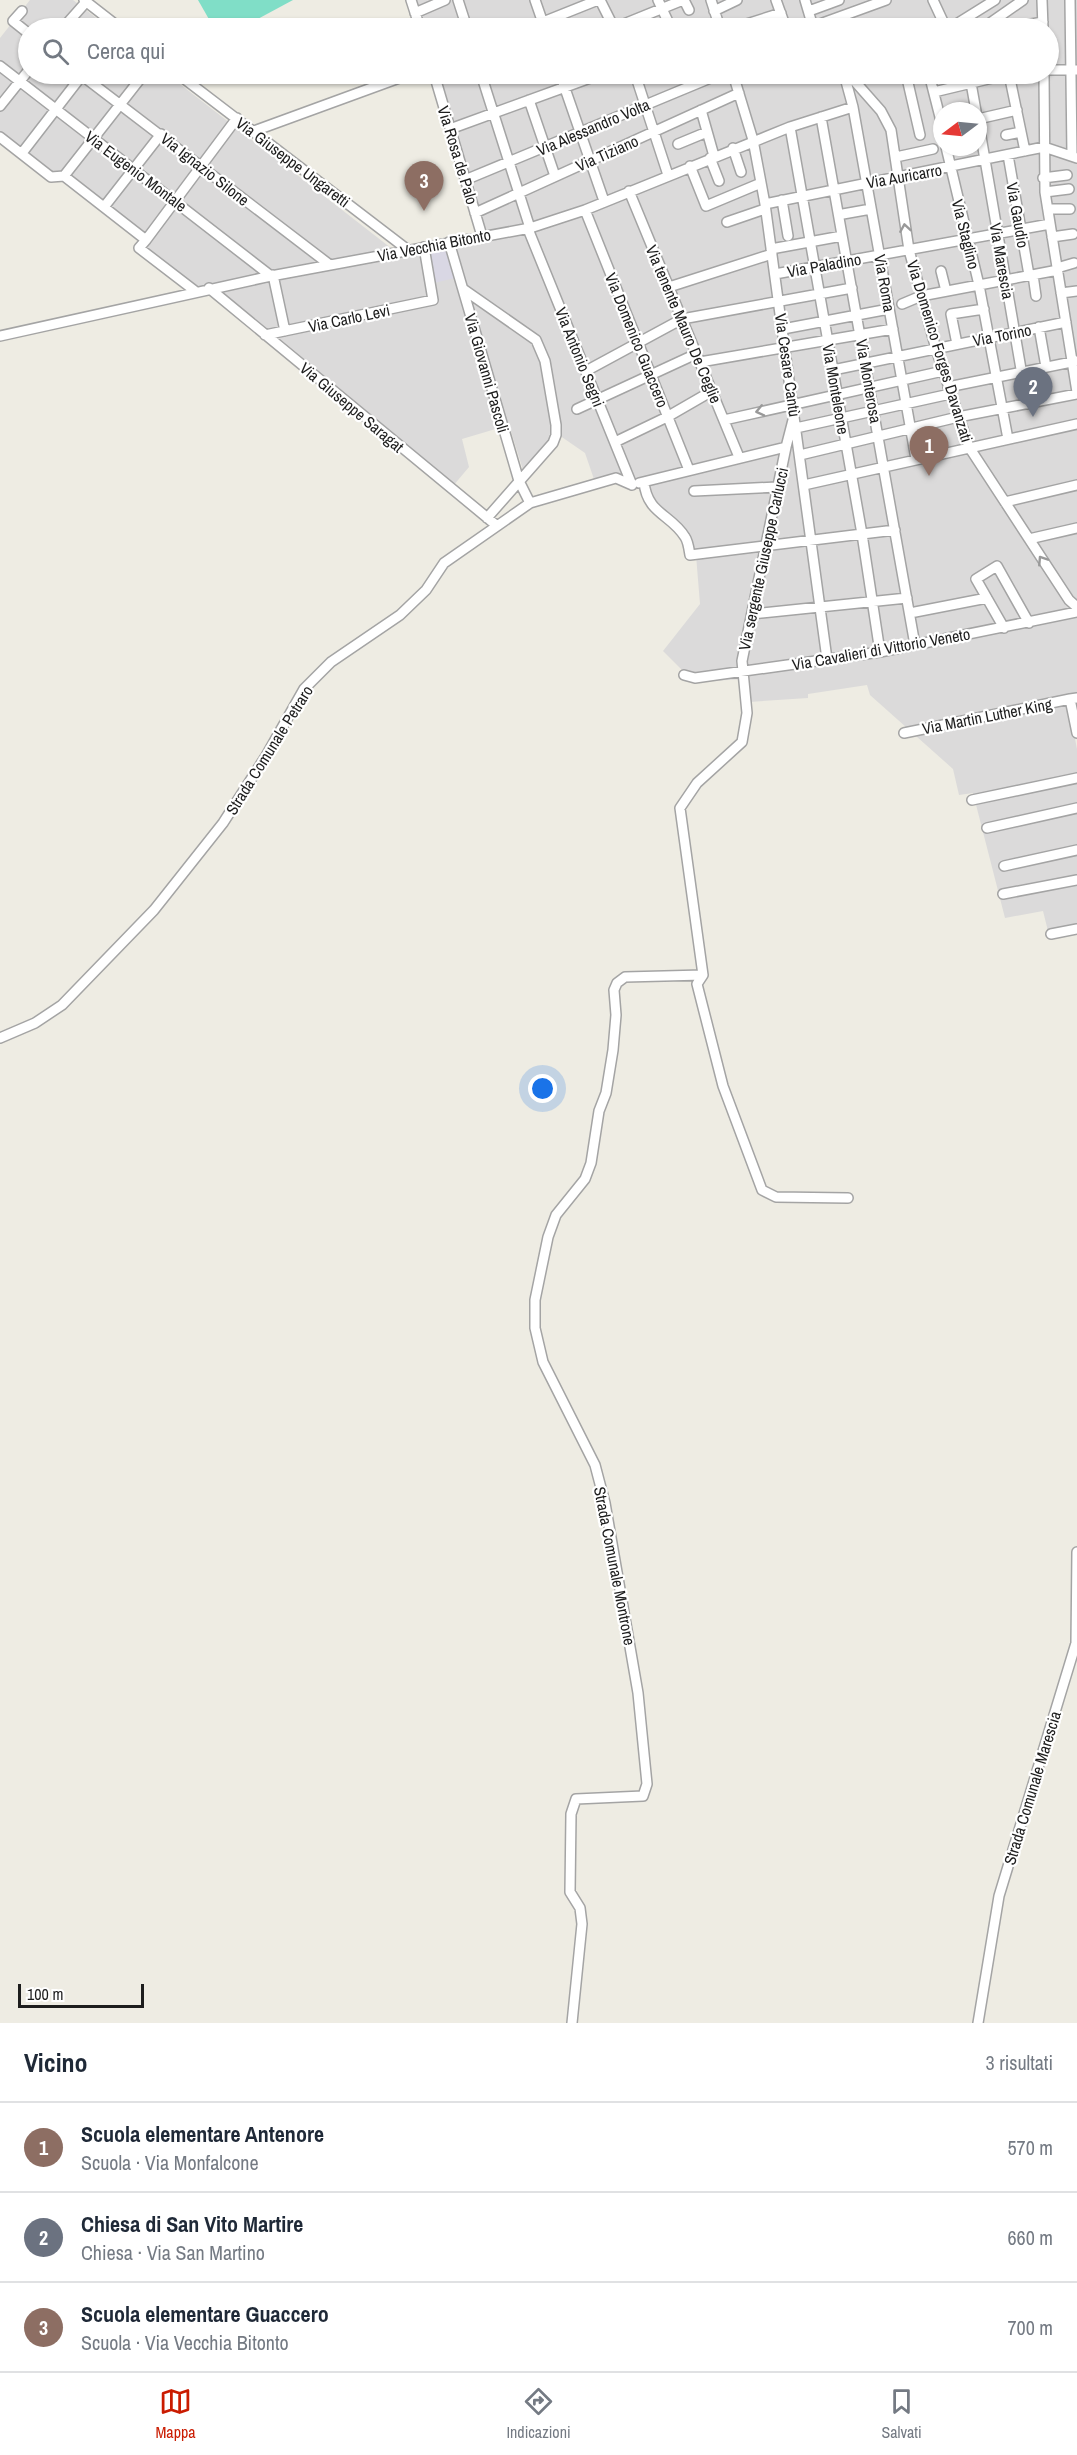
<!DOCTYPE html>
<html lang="it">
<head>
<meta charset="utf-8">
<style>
	:root { --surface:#fff; --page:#f2f2f3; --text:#1f2937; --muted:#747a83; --line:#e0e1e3; --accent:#ca1b00 }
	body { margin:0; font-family:"Archivo Narrow",sans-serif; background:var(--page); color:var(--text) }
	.compass { position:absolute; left:933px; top:102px; width:54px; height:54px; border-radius:50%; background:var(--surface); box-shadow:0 2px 4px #0004; rotate:254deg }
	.scale { position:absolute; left:18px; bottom:15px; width:126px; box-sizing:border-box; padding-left:6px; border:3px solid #1d1d1d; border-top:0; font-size:16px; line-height:21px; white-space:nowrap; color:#1d1d1d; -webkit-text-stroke:4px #fff; paint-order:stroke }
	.you { position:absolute; left:543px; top:1089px; width:21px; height:21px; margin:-15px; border:4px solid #fff; border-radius:50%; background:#1a73e8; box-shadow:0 0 0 9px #1a73e833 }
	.badge { display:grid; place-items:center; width:39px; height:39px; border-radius:50%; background:var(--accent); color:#fff; font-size:20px; font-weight:700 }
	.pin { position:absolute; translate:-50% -50px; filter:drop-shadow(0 2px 3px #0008) }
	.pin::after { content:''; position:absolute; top:32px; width:21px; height:18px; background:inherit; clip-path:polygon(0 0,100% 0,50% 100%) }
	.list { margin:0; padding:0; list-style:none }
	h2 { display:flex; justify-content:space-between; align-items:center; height:78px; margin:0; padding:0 24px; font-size:26px }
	h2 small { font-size:20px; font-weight:400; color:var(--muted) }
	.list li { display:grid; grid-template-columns:39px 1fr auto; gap:18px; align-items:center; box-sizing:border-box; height:90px; padding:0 24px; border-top:2px solid var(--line) }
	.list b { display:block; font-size:22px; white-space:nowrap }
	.list p { margin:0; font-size:20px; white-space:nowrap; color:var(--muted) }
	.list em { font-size:20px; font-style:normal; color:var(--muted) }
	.icon { flex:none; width:33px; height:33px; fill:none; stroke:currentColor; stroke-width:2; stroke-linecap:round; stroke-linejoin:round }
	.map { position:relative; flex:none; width:1077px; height:2023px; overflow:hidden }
	.search { position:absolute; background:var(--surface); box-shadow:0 2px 4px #0004; left:18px; right:18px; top:18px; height:66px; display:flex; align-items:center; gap:15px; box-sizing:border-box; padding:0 21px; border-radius:33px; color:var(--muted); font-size:22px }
	.sheet { height:348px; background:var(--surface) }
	nav { display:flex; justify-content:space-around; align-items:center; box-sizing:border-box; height:84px; border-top:2px solid var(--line); background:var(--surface); font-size:16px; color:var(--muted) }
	nav a { display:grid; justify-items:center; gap:3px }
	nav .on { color:var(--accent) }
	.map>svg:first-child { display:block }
</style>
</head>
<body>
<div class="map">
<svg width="1077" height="2023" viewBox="0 0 1077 2023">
	<rect width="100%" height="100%" fill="#eeece3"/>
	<path fill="#dbdada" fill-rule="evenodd" d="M30 0H73L109 28H28V74H167L400 255 484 238 436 74H1048V28H422L414 0H1077V695L1067 698 1077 749V926L1048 931 1043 911 1005 918 973 793 959 795 953 769 870 695 867 685 808 694V698L749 702 745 679 694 682 663 651 700 604 696 555 648 497 649 479 596 485 585 453 556 433 523 470 509 425 462 439 469 467 453 486 211 287 197 289 144 248 150 239 66 170 58 177 0 132V38ZM942 111H978V147H942Z"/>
	<path fill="#80dec7" d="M198 0H293L241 28H214Z"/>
	<path fill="#d9d7e4" d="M447 247 455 278 434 283 427 251Z"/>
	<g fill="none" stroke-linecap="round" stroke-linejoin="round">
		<defs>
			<path id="minor" d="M84 0 120 28
				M411 0 420 28
				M458 0 467 28
				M535 0 544 26
				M600 0 614 28
				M658 0 671 28
				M684 0 689 10
				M711 0 720 28
				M776 0 786 28
				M805 0 813 27
				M933 0 946 28
				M1042 0 1043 28
				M1070 0 1072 155
				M22 11 13 21 28 33
				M714 11 737 0
				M809 11 839 0
				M415 13 445 0
				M63 28 86 2
				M528 28 598 0
				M614 28 683 0
				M734 28 781 13
				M809 28 886 0
				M950 28 995 0
				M983 28 1023 0
				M1008 28 1043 22
				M0 66 271 276
				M1048 70H1077
				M80 74 330 265
				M178 74 408 250
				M434 74 482 236
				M481 74 530 228
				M560 74 604 201
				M635 74 668 175
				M733 74 753 140 765 204 827 659
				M844 74 853 107 916 459
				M906 74 920 135
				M929 74 942 125
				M1009 74 1025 151
				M1044 74 1045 192 1077 392
				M851 77 881 111 891 130 909 250 936 349 969 447 1069 600 1077 607
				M971 83 976 111
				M934 92 1009 74
				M529 100 555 176
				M0 106 28 71
				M701 110 714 156
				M821 117 915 645
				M978 119 1027 404
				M978 119 1017 110
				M790 127 862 534 880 652
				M450 129 601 74
				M254 131 410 74
				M1006 135 1021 132
				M0 137 51 177 64 176 146 240 139 248 195 291
				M678 144 707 132
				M946 147 979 285 1008 439
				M733 148 741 172
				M22 153 83 74
				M1008 155 1029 275
				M896 157 933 149
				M710 158 719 181
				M690 166 706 206 761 183
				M64 176 144 74
				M1043 178 1067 175
				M465 180 720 74
				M629 191 739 457
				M1045 192 1069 189
				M782 200 788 236
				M765 204 1044 147 1077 158
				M104 207 161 134
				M1048 209H1070
				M585 210 689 470
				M475 213 739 93
				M843 214 871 209
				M727 222 765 209
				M528 229 632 485
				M1052 237 1073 234
				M146 240 237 118
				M449 242 519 481 530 503
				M771 249 842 236
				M1057 268 1074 263
				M941 271 946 291
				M775 274 1050 224
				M273 275 285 331
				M1033 275 1036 296
				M669 287 772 254
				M209 288 496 525
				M463 289 536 340 545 361 556 425V435L553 443 487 518
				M1061 293 1077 291
				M902 304 921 296 1058 270
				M1039 327 1046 367
				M783 329 889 309
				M265 335 433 300 424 247
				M0 336 271 276 530 228 585 210 790 127 853 107
				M957 344 951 314 984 309
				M700 362 893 329
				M833 370 1066 322
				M586 371 682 319 852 288
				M948 387 1077 361
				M577 409 696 354
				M724 420 943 371
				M796 428 950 394
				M615 442 667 417 712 391
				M800 455 958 417 1077 394
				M644 482C647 514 671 514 685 537 688 541 689 549 690 555L895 530
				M639 483 786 447
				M804 485 1077 424
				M694 491 777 487
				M1005 502 1077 485
				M1029 539 1077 528
				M910 613 987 598
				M752 614 907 598
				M1004 628 976 579 997 566 1029 623
				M684 675 695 678 880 652 1077 612
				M1077 698 1070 699 1077 733
				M904 733 1070 699
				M972 800 1077 778
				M987 828 1077 808
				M1004 866 1077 850
				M1003 894 1077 880
				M1051 934 1077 929
				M703 975 697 984 723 1086 762 1190 776 1197 848 1198
				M0 1038 35 1023 62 1005 154 910 223 823 266 756 304 689 331 662 400 615 426 590 444 563 530 503 616 478 632 485
				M572 2023 582 1924 580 1908 570 1892 571 1814 576 1799 643 1796 647 1784 638 1693 605 1503 595 1465 543 1362 535 1328V1300L548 1237 556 1215 585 1179 591 1163 599 1111 606 1093 613 1050 616 1015 614 990 617 983 625 977 703 975 680 808 697 783 742 742 747 713 742 661 786 447 794 416
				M978 2023 999 1896 1076 1643 1077 1552"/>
		</defs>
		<use href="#minor" stroke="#a4a4a4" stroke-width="12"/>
		<use href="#minor" stroke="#fff" stroke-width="9"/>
	</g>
	<defs><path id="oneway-chevron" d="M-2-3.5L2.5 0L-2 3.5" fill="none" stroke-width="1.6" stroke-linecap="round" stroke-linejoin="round" transform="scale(1.5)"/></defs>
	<g stroke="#999">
		<use href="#oneway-chevron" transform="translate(905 228) rotate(-99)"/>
		<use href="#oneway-chevron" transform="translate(760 411) rotate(167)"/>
		<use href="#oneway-chevron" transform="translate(1042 560) rotate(-123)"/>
	</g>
	<g text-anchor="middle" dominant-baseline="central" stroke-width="4.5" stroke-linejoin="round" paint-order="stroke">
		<g font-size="16" fill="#1d1d1d" stroke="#fff">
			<text transform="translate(593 127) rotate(-23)">Via Alessandro Volta</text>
			<text transform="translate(607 153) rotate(-24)">Via Tiziano</text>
			<text transform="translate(458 155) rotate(73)">Via Rosa de Palo</text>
			<text transform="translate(293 162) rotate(37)">Via Giuseppe Ungaretti</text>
			<text transform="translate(205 169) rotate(38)">Via Ignazio Silone</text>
			<text transform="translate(136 171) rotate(37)">Via Eugenio Montale</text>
			<text transform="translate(904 176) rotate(-10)">Via Auricarro</text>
			<text transform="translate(1018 215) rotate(80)">Via Gaudio</text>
			<text transform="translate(966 234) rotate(76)">Via Staglino</text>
			<text transform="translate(434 245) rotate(-11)">Via Vecchia Bitonto</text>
			<text transform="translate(1002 261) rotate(80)">Via Marescia</text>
			<text transform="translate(824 265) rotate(-10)">Via Paladino</text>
			<text transform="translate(885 283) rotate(80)">Via Roma</text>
			<text transform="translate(349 318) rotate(-12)">Via Carlo Levi</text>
			<text transform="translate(684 324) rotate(67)">Via tenente Mauro De Ceglie</text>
			<text transform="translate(1002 335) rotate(-11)">Via Torino</text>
			<text transform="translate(637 340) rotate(68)">Via Domenico Guaccero</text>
			<text transform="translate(940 351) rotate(73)">Via Domenico Forges Davanzati</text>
			<text transform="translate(580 357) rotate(68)">Via Antonio Segni</text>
			<text transform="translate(788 365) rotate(82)">Via Cesare Cantù</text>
			<text transform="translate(487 373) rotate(74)">Via Giovanni Pascoli</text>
			<text transform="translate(869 381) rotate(80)">Via Monterosa</text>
			<text transform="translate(836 389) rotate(80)">Via Monteleone</text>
			<text transform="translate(352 407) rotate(40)">Via Giuseppe Saragat</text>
			<text transform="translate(763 559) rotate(-78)">Via sergente Giuseppe Carlucci</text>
			<text transform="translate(881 649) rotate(-10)">Via Cavalieri di Vittorio Veneto</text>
			<text transform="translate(987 716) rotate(-11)">Via Martin Luther King</text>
			<text transform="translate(269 750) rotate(-58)">Strada Comunale Petraro</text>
			<text transform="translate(615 1566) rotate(79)">Strada Comunale Montrone</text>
			<text transform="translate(1032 1788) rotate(-73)">Strada Comunale Marescia</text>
		</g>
	</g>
</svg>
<svg class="compass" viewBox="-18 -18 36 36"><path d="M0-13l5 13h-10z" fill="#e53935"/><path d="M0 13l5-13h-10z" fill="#747a83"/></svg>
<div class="scale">100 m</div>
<div class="you"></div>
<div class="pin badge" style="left:929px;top:476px;background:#8d6e63">1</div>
<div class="pin badge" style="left:1033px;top:417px;background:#6b7280">2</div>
<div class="pin badge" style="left:424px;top:211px;background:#8d6e63">3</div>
<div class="search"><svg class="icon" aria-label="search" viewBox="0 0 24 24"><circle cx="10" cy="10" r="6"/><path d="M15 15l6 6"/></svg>Cerca qui</div>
</div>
<section class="sheet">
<h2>Vicino<small>3 risultati</small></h2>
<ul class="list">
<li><span class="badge" style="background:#8d6e63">1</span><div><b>Scuola elementare Antenore</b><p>Scuola · Via Monfalcone</p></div><em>570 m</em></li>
<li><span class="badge" style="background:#6b7280">2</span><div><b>Chiesa di San Vito Martire</b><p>Chiesa · Via San Martino</p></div><em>660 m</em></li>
<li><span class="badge" style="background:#8d6e63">3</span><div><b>Scuola elementare Guaccero</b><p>Scuola · Via Vecchia Bitonto</p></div><em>700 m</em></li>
</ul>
</section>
<nav>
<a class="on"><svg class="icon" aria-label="map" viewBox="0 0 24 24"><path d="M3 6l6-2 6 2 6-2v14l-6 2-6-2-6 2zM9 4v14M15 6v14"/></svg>Mappa</a>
<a><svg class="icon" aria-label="directions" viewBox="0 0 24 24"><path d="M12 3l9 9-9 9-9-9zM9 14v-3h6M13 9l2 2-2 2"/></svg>Indicazioni</a>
<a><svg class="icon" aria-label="saved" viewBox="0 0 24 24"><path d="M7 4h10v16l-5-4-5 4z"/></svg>Salvati</a>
</nav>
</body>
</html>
